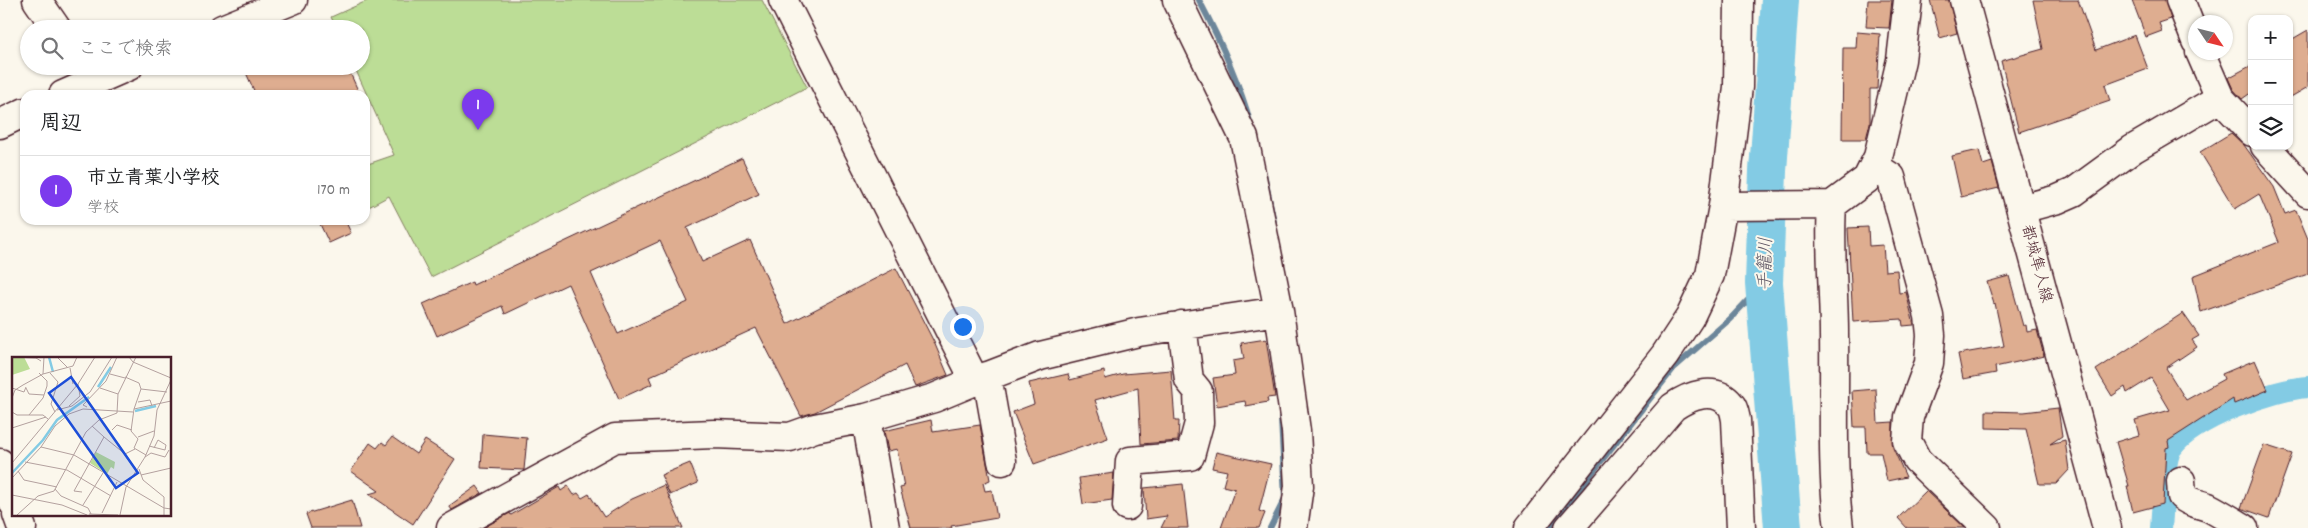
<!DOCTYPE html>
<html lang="ja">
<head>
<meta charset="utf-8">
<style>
	:root { --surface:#fff; --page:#f6f6f6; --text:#202124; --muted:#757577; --line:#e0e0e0; --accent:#7c3aed }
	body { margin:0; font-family:Dekko,"Klee One",sans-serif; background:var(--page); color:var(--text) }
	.controls { position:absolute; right:15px; top:15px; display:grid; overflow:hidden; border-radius:10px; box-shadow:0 1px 4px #0004 }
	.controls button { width:45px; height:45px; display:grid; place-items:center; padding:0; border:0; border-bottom:1px solid var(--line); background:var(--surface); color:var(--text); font:25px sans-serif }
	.compass { position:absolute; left:2188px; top:15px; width:45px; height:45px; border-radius:50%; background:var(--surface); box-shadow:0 1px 4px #0004; rotate:125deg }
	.you { position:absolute; left:962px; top:326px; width:18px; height:18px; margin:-12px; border:4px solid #fff; border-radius:50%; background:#1a73e8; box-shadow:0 0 0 8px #1a73e833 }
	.badge { display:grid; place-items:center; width:32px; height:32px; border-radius:50%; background:var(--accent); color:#fff; font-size:16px; font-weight:700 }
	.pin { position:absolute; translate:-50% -41px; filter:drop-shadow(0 1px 2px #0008) }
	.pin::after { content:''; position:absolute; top:26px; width:18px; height:15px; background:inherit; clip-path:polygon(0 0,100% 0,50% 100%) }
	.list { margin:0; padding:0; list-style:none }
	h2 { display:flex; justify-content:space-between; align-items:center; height:65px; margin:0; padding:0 20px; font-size:21px }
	h2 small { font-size:16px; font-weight:400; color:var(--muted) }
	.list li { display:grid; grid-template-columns:32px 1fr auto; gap:15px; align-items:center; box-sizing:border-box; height:70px; padding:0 20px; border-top:1px solid var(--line) }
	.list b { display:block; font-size:19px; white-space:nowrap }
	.list p { margin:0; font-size:16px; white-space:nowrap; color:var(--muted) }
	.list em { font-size:16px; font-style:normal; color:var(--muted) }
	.icon { flex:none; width:28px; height:28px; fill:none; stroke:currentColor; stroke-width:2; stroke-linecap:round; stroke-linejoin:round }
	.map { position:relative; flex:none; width:2308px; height:528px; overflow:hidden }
	.search { position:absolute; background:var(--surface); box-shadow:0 1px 4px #0004; left:20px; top:20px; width:350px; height:55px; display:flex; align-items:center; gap:12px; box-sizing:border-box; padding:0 18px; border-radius:28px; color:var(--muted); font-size:19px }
	.panel { position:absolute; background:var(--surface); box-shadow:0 1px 4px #0004; left:20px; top:90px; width:350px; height:135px; border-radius:15px }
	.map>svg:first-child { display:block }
</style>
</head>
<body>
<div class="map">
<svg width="2308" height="528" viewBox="0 0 2308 528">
	<rect width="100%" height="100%" fill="#fbf7ec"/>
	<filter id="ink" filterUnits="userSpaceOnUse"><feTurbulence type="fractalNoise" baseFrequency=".02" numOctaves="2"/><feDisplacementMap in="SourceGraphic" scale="10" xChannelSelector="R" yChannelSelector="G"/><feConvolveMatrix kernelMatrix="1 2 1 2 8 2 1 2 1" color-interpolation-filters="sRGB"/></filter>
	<g filter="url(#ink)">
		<path fill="#bcdd96" stroke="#837e60" d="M369 0H762L807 87 431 277 389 196 365 209V165L394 155 354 66H361V29H337L331 17Z"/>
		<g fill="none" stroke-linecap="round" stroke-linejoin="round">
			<path stroke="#6c869a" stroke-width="6" d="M1199 0C1220 40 1239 81 1251 125
				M1264 173 1274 222
				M1270 528 1285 498 1281 418
				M1549 528 1674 368 1730 319 1764 283"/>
			<path stroke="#83cbe4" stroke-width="22" d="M2161 528C2163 510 2163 462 2171 449 2190 419 2274 389 2308 387"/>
			<path stroke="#83cbe4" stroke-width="38" d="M1780 0 1768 171 1764 283 1783 528"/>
		</g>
		<path fill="#dead90" stroke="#4a1f2b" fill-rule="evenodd" d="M1868 0H1892L1889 28 1866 27Z
			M1930 0H1949L1957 33 1940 38Z
			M2033 0H2078L2096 50 2135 35 2148 69 2105 85 2110 101 2019 132 2001 61 2043 49Z
			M2132 0H2165L2171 19 2159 23 2162 31 2146 37Z
			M2308 30V87L2289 98V41Z
			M1857 32 1880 34 1877 89H1870V123L1866 139H1842L1843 48H1856Z
			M2252 65V92L2242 99 2233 89 2228 78Z
			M243 66H347L360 95H256Z
			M2231 133 2244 145 2274 187 2285 214 2296 210 2308 239V274L2201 312 2193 276 2279 242 2259 194 2235 209 2200 152Z
			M1979 150 1983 165 1992 162 1999 188 1961 197 1952 156Z
			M742 158 759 194 687 228 702 262 750 240 787 324 896 268 934 342 948 375 915 387 905 365 815 412 801 416 756 328 649 377 652 384 619 399 568 284 505 314 502 306 437 336 423 304 472 282 473 285ZM660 241 688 302 618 334 591 273Z
			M318 220H345L351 233 329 243Z
			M1868 227 1869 246 1883 245 1885 271 1897 270 1899 293 1906 292 1914 325 1903 326 1902 319 1853 322 1848 228Z
			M2009 276 2023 326 2026 325 2027 332 2037 330 2044 356 1995 367 1996 373 1963 379 1958 354 2004 346 1995 303 1994 304 1987 282Z
			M2183 313 2199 336 2192 340 2197 347 2166 368 2186 400 2224 379 2222 374 2255 360 2268 390 2234 404 2233 399 2168 441 2169 447 2166 448 2163 504 2133 512 2127 486H2129L2116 442 2139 435 2135 420 2170 410 2151 378 2127 393 2125 387 2112 396 2096 370Z
			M1266 339 1275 397 1267 398 1268 402 1246 406 1245 401 1217 406 1213 378 1235 375 1233 361 1244 359 1241 343Z
			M1171 370 1175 421H1179L1178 441 1141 444 1138 388 1095 400 1108 438 1034 464 1013 412 1034 404 1029 383 1068 374 1070 380 1104 371 1105 379 1123 374Z
			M1876 389 1878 423 1893 422V448L1906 477 1887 481 1881 453H1867L1866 427H1854L1852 391Z
			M2058 408 2062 436 2050 444 2065 440 2069 470 2056 484H2039L2026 429 1986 428V411L2024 412Z
			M931 420 933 432 980 425 990 480 983 483 985 491 992 490 997 518 951 526 952 528H911L900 488 904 487 897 449 888 451 884 431Z
			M483 434 527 438 524 470 481 468Z
			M392 437 416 454 425 440 455 459 413 524 369 494 379 491 351 471 370 443 377 448 382 442 386 445Z
			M2264 445 2292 454 2269 518 2241 508Z
			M1216 452 1271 464 1259 511 1265 513 1259 528H1221L1235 489 1223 486 1227 471 1212 468Z
			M690 463 698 483 670 495 661 475Z
			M1114 473 1112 500 1083 504 1079 478Z
			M1183 484 1188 528H1161L1167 516 1146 519 1144 488Z
			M664 485 683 528H483L510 513 511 515 559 487 561 491 568 486 574 495 578 493 582 498 589 494 604 517 632 499Z
			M477 486 482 493 452 510 449 506Z
			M1926 491 1965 528H1907L1898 518Z
			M352 500 360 528H311L306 514Z"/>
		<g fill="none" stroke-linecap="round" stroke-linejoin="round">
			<defs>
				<path id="minor" d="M37 0 57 29
					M783 0 975 381 1040 356 1139 332 1279 311
					M1177 0 1244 138 1279 311 1296 431 1299 486 1293 528
					M2180 0 2196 41
					M222 29 293 0
					M2200 52 2220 98 2252 132
					M63 95 129 66
					M0 124 25 112
					M2265 146 2308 193
					M1874 166 1891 177 1929 316 1931 335 1929 363 1909 417 1907 441 1917 460 1987 528
					M1832 205C1829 248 1834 291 1834 334 1835 399 1831 464 1839 528
					M1723 206 1832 205 1867 179 1878 157 1901 60 1908 0
					M2021 209 2058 199 2074 192 2133 149 2220 98
					M987 376 1002 461
					M866 418 885 528
					M0 463 14 504
					M2181 481 2182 496C2191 504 2198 503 2208 507 2220 513 2232 521 2244 528
					M1127 506 1130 461 1190 456 1199 423 1198 391 1189 380 1182 325
					M17 514 22 528
					M451 528 615 438 714 434 790 437 815 428 866 418 934 398 975 381
					M1529 528 1665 355 1690 317 1710 275 1723 206 1738 87 1739 0
					M1569 528 1673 407C1689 396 1715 385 1731 405 1734 408 1735 415 1736 420L1741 528"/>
				<path id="major" d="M1964 0 2107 528"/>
			</defs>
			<use href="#minor" stroke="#4a1f2b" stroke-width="31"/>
			<use href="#major" stroke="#4a1f2b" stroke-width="31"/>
			<use href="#minor" stroke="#fbf7ec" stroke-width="28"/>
			<use href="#major" stroke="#fbf7ec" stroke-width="28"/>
		</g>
	</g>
	<g text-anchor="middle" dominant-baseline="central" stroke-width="4" stroke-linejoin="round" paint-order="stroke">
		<g font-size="16" fill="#4a1f2b" stroke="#fbf7ec">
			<text transform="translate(2036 264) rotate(75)">都城隼人線</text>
		</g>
		<g font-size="18" font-style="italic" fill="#5b5362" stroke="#fbf7ec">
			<text transform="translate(1767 264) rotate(-89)">手籠川</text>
		</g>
	</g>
	<g transform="translate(12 357)">
		<rect width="159" height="159" fill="#fbf7ec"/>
		<path d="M0 0H12L18 12 0 18ZM84 95 103 105 102 112 99 110 95 117 78 106Z" fill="#bcdd96"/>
		<path fill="none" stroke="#83cbe4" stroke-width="2.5" d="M37 0 41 15M86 30 99 10M123 54 144 49M0 116 31 83 45 63 77 40"/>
		<path fill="none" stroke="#b4a19f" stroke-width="1" d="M0 0 24 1 29 4M45 0 56 11M117 0 121 5 159 21M58 11 61 27M38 16 46 25 39 47 43 55M31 17 32 0M98 17 113 21M113 20 127 26 129 32 155 35M0 31 12 35 14 30M14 31 17 37 32 38M88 31 106 37M0 41 3 33 11 28 31 17 61 9 65 0M126 45 138 43 140 49M57 49 68 39 66 27M75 50 71 48 94 24 105 0M122 52 129 32M45 53 60 49 78 35 100 0M0 55 5 58H31L36 62M105 56 106 37 124 0M17 58 31 41 35 29V24L27 16M0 71 34 60M100 73 105 68 120 73M92 80 113 97 123 92M126 80 142 74M137 89 153 93 154 88 146 83 142 91M29 90 62 98 152 151 159 152M134 98 122 91 126 82 119 74 122 52 159 44M133 100 139 96 153 100 157 93M13 105 55 113 99 139M0 106 66 27 83 0M127 112 131 123 152 140V158M6 114 12 123 45 130M129 118 159 111M0 121 29 90 43 69 57 57 71 52 121 55M43 132 49 139 76 151 79 157M70 135 62 134 92 80 80 69M0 138 50 148 75 158M71 148 91 116M90 156 105 125M77 157 106 158M5 158 26 139 42 134 74 75 87 63 105 56M108 158 114 130 133 100 142 79 145 53 159 23"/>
		<path fill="#1d4ed8" fill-opacity="0.15" stroke="#1d4ed8" stroke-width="2.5" d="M59 20 126 116 104 131 37 36Z"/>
		<rect width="159" height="159" fill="none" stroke="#4a1f2b" stroke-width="2.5"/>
	</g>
</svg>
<div class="controls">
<button>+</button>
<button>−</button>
<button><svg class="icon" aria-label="layers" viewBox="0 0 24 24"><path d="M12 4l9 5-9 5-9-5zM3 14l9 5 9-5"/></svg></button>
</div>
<svg class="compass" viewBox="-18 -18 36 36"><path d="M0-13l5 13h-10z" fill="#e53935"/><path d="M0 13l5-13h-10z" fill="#757577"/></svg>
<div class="you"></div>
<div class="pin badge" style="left:478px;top:130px">1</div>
<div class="search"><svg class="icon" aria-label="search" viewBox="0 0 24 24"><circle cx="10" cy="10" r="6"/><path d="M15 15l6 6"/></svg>ここで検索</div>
<section class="panel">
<h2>周辺<small></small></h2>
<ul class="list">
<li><span class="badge">1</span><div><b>市立青葉小学校</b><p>学校</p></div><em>170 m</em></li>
</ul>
</section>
</div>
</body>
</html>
